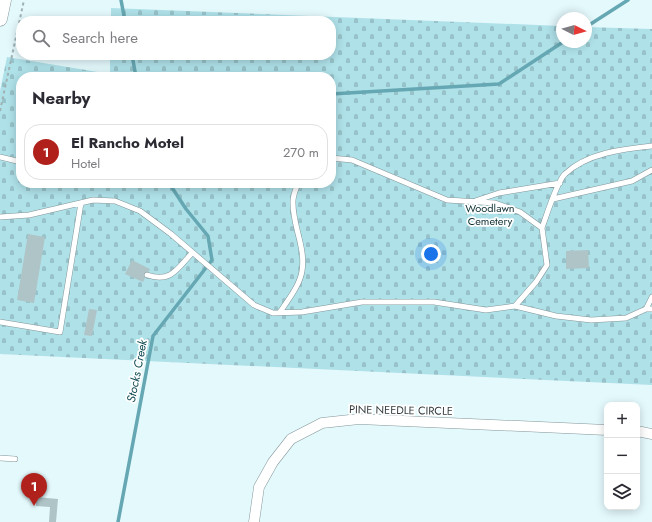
<!DOCTYPE html>
<html lang="en">
<head>
<meta charset="utf-8">
<style>
	:root { --surface:#fff; --page:#f2f2f3; --text:#2b2b33; --muted:#7c7c81; --line:#e1e1e2; --accent:#b1211b }
	body { margin:0; font-family:Jost,sans-serif; background:var(--page); color:var(--text) }
	.controls { position:absolute; right:12px; bottom:12px; display:grid; overflow:hidden; border-radius:8px; box-shadow:0 2px 10px #0003 }
	.controls button { width:36px; height:36px; display:grid; place-items:center; padding:0; border:0; border-bottom:1px solid var(--line); background:var(--surface); color:var(--text); font:20px sans-serif }
	.compass { position:absolute; left:556px; top:12px; width:36px; height:36px; border-radius:50%; background:var(--surface); box-shadow:0 2px 10px #0003; rotate:95deg }
	.you { position:absolute; left:431px; top:254px; width:14px; height:14px; margin:-10px; border:3px solid #fff; border-radius:50%; background:#1a73e8; box-shadow:0 0 0 6px #1a73e833 }
	.badge { display:grid; place-items:center; width:26px; height:26px; border-radius:50%; background:var(--accent); color:#fff; font-size:13px; font-weight:700 }
	.pin { position:absolute; translate:-50% -33px; filter:drop-shadow(0 1px 2px #0008) }
	.pin::after { content:''; position:absolute; top:21px; width:14px; height:12px; background:inherit; clip-path:polygon(0 0,100% 0,50% 100%) }
	.list { margin:0; padding:0; list-style:none }
	h2 { display:flex; justify-content:space-between; align-items:center; height:52px; margin:0; padding:0 16px; font-size:17px }
	h2 small { font-size:13px; font-weight:400; color:var(--muted) }
	.list li { display:grid; grid-template-columns:26px 1fr auto; gap:12px; align-items:center; box-sizing:border-box; height:56px; margin:0 8px 8px; padding:0 8px; border:1px solid var(--line); border-radius:16px }
	.list b { display:block; font-size:15px; white-space:nowrap }
	.list p { margin:0; font-size:13px; white-space:nowrap; color:var(--muted) }
	.list em { font-size:13px; font-style:normal; color:var(--muted) }
	.icon { flex:none; width:22px; height:22px; fill:none; stroke:currentColor; stroke-width:2; stroke-linecap:round; stroke-linejoin:round }
	.map { position:relative; flex:none; width:652px; height:522px; overflow:hidden }
	.search { position:absolute; background:var(--surface); box-shadow:0 2px 10px #0003; left:16px; top:16px; width:320px; height:44px; display:flex; align-items:center; gap:10px; box-sizing:border-box; padding:0 14px; border-radius:16px; color:var(--muted); font-size:15px }
	.panel { position:absolute; background:var(--surface); box-shadow:0 2px 10px #0003; left:16px; top:72px; width:320px; height:116px; border-radius:16px }
	.map>svg:first-child { display:block }
</style>
</head>
<body>
<div class="map">
<svg width="652" height="522" viewBox="0 0 652 522">
	<defs>
		<pattern id="cemetery-stones" width="16" height="16" patternUnits="userSpaceOnUse"><rect width="16" height="16" fill="#afe1e9"/><path d="M2 7V4a2 2 0 0 1 4 0v3zM10 15v-3a2 2 0 0 1 4 0v3z" fill="#97c2c9"/></pattern>
	</defs>
	<rect width="100%" height="100%" fill="#e4f9fc"/>
	<path fill="url(#cemetery-stones)" fill-rule="evenodd" d="M111 8 562 26V42H586V27L652 29V385L0 354V91L7 57 110 74V55H331V21H111ZM21 77H331V183H21Z"/>
	<g fill="none" stroke-linecap="round" stroke-linejoin="round">
		<path stroke="#65a7b2" stroke-width="3.5" d="M121 0 125 21
			M586 27 628 0
			M132 55 136 77
			M331 94 499 84 563 42
			M118 522 153 336 212 260 208 236 186 209 169 183"/>
	</g>
	<path fill="#afc4c7" d="M50 183H70L69 188Z
		M28 234 45 237 34 303 17 300Z
		M588 250 589 268 566 269V251Z
		M132 260 150 269 143 282 125 274Z
		M89 309 97 310 92 336 84 335Z
		M36 497 58 499 56 522H49L50 507 36 506Z"/>
	<g fill="none" stroke-linecap="round" stroke-linejoin="round">
		<defs>
			<path id="service" d="M0 157 21 162
				M553 199 632 181 652 170
				M475 201 499 193 560 183
				M0 217 29 215 93 200 115 201 140 211 171 234 254 305 273 313 302 312 362 302H434L486 310 515 306 536 282 547 265 542 228 520 212 495 203 447 200 352 160 331 158
				M542 228C546 217 557 181 565 174 587 153 623 149 652 146
				M147 275C171 283 177 269 192 253
				M515 306 556 316 591 320 626 318 646 309H652
				M646 309 652 297
				M280 312C288 300 300 285 302 271 306 247 292 225 293 201 293 195 296 189 298 183
				M0 322 60 332 81 203
				M0 458 15 459"/>
			<path id="minor" d="M637 431 652 434
				M254 522 259 487 273 462 291 439 322 423 359 419 607 430"/>
			<path id="secondary" d="M0 19 4 0"/>
		</defs>
		<use href="#service" stroke="#839699" stroke-width="6"/>
		<use href="#minor" stroke="#839699" stroke-width="11"/>
		<use href="#secondary" stroke="#839699" stroke-width="15"/>
		<path stroke="#a0b1b3" stroke-width="2" stroke-dasharray="3 3" stroke-linecap="butt" d="M0 111 24 0"/>
		<use href="#service" stroke="#fff" stroke-width="5"/>
		<use href="#minor" stroke="#fff" stroke-width="10"/>
		<use href="#secondary" stroke="#fff" stroke-width="14"/>
	</g>
	<g text-anchor="middle" dominant-baseline="central" stroke-width="3.5" stroke-linejoin="round" paint-order="stroke">
		<g font-size="11" fill="#0c2e33" stroke="#fff">
			<text x="490" y="208">Woodlawn<tspan x="490" dy="13">Cemetery</tspan></text>
		</g>
		<g font-size="11" fill="#313a3b" stroke="#fff">
			<text transform="translate(401 410) rotate(1)">PINE NEEDLE CIRCLE</text>
		</g>
		<g font-size="12" font-style="italic" fill="#124d55" stroke="#fff">
			<text transform="translate(137 371) rotate(-79)">Stocks Creek</text>
		</g>
	</g>
</svg>
<div class="controls">
<button>+</button>
<button>−</button>
<button><svg class="icon" aria-label="layers" viewBox="0 0 24 24"><path d="M12 4l9 5-9 5-9-5zM3 14l9 5 9-5"/></svg></button>
</div>
<svg class="compass" viewBox="-18 -18 36 36"><path d="M0-13l5 13h-10z" fill="#e53935"/><path d="M0 13l5-13h-10z" fill="#7c7c81"/></svg>
<div class="you"></div>
<div class="pin badge" style="left:34px;top:506px">1</div>
<div class="search"><svg class="icon" aria-label="search" viewBox="0 0 24 24"><circle cx="10" cy="10" r="6"/><path d="M15 15l6 6"/></svg>Search here</div>
<section class="panel">
<h2>Nearby<small></small></h2>
<ul class="list">
<li><span class="badge">1</span><div><b>El Rancho Motel</b><p>Hotel</p></div><em>270 m</em></li>
</ul>
</section>
</div>
</body>
</html>
